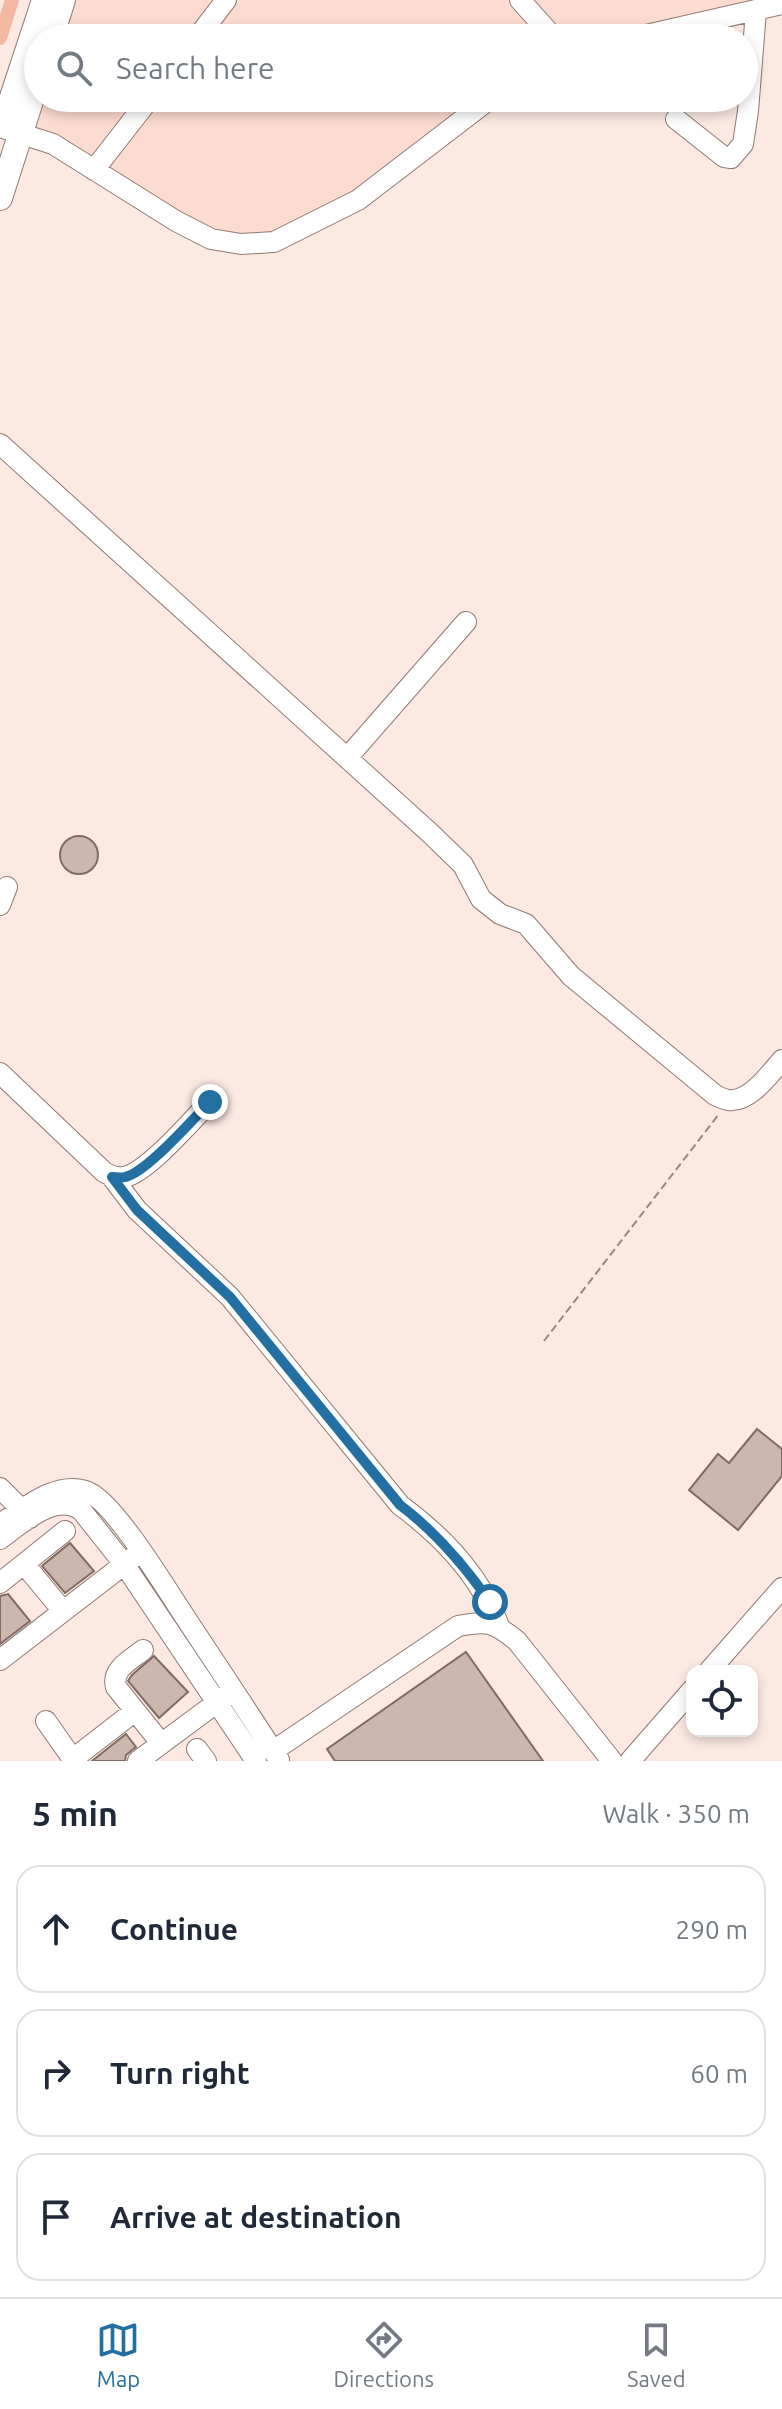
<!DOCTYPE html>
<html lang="en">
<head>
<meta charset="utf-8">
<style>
	:root { --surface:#fff; --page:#f6f6f7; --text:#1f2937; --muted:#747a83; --line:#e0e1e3; --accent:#246fa2 }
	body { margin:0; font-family:Ubuntu,sans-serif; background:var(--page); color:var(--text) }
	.controls { position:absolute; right:24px; bottom:24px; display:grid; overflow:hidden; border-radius:16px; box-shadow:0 4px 12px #0003 }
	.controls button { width:72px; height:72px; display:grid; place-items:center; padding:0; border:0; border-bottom:2px solid var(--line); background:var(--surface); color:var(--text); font:40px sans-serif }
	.stop { position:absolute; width:24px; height:24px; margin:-18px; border:6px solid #246fa2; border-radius:50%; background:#fff }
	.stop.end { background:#246fa2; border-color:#fff; box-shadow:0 2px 8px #0008 }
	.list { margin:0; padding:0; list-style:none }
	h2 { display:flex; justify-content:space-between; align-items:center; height:104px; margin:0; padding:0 32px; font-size:34px }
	h2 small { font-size:26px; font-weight:400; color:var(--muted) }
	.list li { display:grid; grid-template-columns:52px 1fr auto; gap:24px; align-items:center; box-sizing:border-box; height:128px; margin:0 16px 16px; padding:0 16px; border:2px solid var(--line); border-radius:24px }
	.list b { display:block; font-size:30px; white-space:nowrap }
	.list em { font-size:26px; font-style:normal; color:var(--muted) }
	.icon { flex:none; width:44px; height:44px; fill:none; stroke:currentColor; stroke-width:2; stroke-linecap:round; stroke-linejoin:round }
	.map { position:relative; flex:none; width:782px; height:1761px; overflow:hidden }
	.search { position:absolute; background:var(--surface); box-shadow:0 4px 12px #0003; left:24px; right:24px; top:24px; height:88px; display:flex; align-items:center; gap:20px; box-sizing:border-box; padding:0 28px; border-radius:44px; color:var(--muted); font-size:30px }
	.sheet { height:536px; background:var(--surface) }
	nav { display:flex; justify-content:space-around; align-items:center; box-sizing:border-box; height:112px; border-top:2px solid var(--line); background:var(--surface); font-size:22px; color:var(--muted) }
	nav a { display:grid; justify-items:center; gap:4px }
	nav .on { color:var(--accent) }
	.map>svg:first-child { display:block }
</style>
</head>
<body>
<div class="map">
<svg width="782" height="1761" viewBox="0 0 782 1761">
	<rect width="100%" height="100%" fill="#fce9e2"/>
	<path fill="#fcdcd0" d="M77 0H757L759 2 601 38H64Z
		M44 98H481L355 194 272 237 214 234 33 131Z"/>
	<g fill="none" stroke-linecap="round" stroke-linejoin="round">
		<path stroke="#f3b8a2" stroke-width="14" d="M0 38 12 0"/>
	</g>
	<path fill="#cdb6ae" stroke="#816c64" stroke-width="2" d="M60 855a19 19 0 1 1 38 0a19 19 0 1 1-38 0Z
		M757 1429 782 1449V1476L738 1530 689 1490 718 1454 729 1463Z
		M70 1543 94 1571 65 1593 42 1566Z
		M8 1594 30 1621 0 1644V1596Z
		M466 1652 543 1761H335L327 1749Z
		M154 1656 188 1692 159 1718 128 1681 132 1675Z
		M126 1734 136 1747 126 1755 125 1761H92Z"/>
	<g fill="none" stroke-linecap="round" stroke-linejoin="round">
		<defs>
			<path id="minor" d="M520 0 554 38
				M197 38 226 0
				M633 38 782 4
				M676 119 724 157 731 158 743 144 748 111 756 11
				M0 127 53 144 176 221 211 239 241 244 274 242 358 200 491 98
				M0 127 42 0
				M94 170 150 98
				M0 444 430 833 463 865 481 899 500 914 526 924 571 976 715 1095C719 1097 723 1099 728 1100 749 1103 769 1075 782 1060
				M347 758 466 622
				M0 905 7 887
				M0 1073 104 1172C112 1177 119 1179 128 1176 152 1167 191 1121 210 1102
				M112 1177 137 1210 230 1297 400 1505C442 1536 481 1577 499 1626
				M0 1488 30 1518
				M0 1524C25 1508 57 1480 88 1492 114 1502 167 1590 185 1617 216 1664 248 1712 279 1760
				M0 1539C21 1524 57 1490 82 1511L124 1564 256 1761
				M24 1564 63 1611
				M0 1583 65 1531
				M143 1650C131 1660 111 1669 116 1687L161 1743
				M0 1660 135 1556
				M709 1671 782 1588
				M46 1721 74 1761
				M197 1749 206 1761
				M273 1751 458 1626C487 1620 494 1622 517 1641L612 1761
				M73 1759 135 1711
				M138 1761 227 1695
				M630 1761 692 1690"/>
			<path id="major" d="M51 38 63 0
				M0 198 38 79"/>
		</defs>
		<use href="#minor" stroke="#8f7971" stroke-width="22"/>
		<use href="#major" stroke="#8f7971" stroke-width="26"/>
		<path stroke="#968883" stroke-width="2" stroke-dasharray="8 4" stroke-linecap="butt" d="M544 1341 719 1114"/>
		<use href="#minor" stroke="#fff" stroke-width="20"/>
		<use href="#major" stroke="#fff" stroke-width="24"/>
	</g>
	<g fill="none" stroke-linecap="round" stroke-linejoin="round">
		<path stroke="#246fa2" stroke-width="10" d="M210 1102C193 1119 146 1173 125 1177 121 1178 116 1177 112 1177L137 1210 230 1297 400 1505C436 1532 464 1565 490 1602"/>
	</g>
</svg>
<div class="controls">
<button><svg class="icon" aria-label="locate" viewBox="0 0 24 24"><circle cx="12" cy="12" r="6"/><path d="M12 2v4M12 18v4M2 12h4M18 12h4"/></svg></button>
</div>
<div class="stop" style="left:490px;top:1602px"></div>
<div class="stop end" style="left:210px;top:1102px"></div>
<div class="search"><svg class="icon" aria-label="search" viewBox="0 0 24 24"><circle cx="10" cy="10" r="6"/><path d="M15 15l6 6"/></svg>Search here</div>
</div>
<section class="sheet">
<h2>5 min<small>Walk · 350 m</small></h2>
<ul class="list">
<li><svg class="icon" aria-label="ahead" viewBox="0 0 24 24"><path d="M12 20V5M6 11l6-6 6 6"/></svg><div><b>Continue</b></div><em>290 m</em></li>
<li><svg class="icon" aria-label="right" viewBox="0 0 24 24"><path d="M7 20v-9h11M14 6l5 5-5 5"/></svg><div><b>Turn right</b></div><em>60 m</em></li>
<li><svg class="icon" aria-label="arrive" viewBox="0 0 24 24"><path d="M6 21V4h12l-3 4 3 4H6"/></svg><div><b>Arrive at destination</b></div></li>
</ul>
</section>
<nav>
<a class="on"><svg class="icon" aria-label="map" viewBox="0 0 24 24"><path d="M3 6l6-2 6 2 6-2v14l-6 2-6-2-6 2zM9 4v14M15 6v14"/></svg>Map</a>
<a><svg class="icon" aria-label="directions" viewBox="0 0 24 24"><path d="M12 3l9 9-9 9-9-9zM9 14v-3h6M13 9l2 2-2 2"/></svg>Directions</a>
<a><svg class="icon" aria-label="saved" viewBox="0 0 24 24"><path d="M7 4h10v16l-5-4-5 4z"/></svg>Saved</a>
</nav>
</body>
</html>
